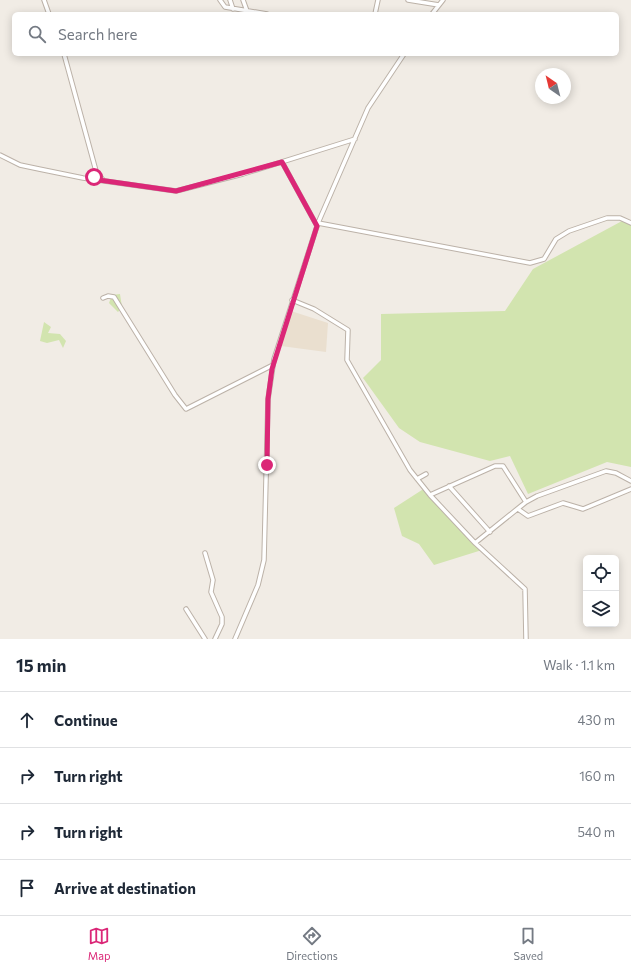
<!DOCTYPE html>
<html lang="en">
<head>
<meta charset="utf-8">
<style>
	:root { --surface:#fff; --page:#f6f6f7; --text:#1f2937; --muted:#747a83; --line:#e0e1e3; --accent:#db2777 }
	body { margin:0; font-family:Commissioner,sans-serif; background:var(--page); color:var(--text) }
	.controls { position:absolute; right:12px; bottom:12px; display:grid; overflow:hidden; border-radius:6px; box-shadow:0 2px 10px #0003 }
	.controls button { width:36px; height:36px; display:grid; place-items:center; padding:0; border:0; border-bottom:1px solid var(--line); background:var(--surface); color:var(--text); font:20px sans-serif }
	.compass { position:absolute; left:535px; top:68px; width:36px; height:36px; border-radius:50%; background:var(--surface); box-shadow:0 2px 10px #0003; rotate:325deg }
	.stop { position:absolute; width:12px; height:12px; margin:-9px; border:3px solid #db2777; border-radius:50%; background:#fff }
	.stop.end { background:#db2777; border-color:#fff; box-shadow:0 1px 4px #0008 }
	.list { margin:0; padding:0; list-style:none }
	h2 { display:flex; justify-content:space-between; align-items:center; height:52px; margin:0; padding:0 16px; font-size:17px }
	h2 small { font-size:13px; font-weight:400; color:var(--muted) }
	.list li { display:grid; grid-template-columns:26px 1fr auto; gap:12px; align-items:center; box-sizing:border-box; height:56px; padding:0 16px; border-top:1px solid var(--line) }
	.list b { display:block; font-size:15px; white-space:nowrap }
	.list em { font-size:13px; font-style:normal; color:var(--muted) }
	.icon { flex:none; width:22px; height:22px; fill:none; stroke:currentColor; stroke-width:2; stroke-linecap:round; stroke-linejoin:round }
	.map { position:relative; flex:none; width:631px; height:639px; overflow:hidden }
	.search { position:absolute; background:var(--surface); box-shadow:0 2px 10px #0003; left:12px; right:12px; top:12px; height:44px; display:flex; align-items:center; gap:10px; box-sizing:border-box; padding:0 14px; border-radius:6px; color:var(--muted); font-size:15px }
	.sheet { height:276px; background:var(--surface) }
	nav { display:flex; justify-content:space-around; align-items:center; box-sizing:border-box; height:56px; border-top:1px solid var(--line); background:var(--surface); font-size:11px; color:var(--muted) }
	nav a { display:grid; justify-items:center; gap:2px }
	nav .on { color:var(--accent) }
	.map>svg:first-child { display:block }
</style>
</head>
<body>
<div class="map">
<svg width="631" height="639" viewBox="0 0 631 639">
	<rect width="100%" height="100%" fill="#f1ece5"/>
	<path fill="#eadfcf" d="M291 311 328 323 326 352 281 346Z"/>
	<path fill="#d2e4af" d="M622 221 631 225V467L607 462 528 494 510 456 490 461 420 442 399 428 363 378 381 360V314L505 311 533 269Z
		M120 294 122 307 118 312 109 303 112 295Z
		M44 322 51 327 48 333 60 334 66 341 63 348 59 340 47 343 40 341Z
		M425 488 482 550 434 565 419 544 402 536 394 508Z"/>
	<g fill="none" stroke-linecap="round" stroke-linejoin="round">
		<defs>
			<path id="street" d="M44 0 49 14
				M220 0 225 7 267 14
				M230 0 233 9
				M243 0 247 11
				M408 0 439 5
				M375 14 378 0
				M432 14 443 0
				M64 54 96 171 103 180
				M0 155 20 165 39 169 83 178 176 191 243 174 355 139
				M282 162 317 226
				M318 223 530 263 544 259 556 239 569 231 607 218H620L631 223
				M103 298 108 296 114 297 175 395 186 409 273 365
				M292 300 314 309 348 330 347 360 410 470 430 495 475 543 525 589 526 639
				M417 479 426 474
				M449 486 490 532
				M430 495 495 466H503L526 502 475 543
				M526 502 537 496 606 471 616 473 631 481
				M518 509 528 516 563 503 583 509 631 489
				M205 553 213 580 211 592 222 617V624L215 639
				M186 609 205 639
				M235 639 258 585 264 560 268 399 274 359 318 223 368 108 404 54"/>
		</defs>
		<use href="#street" stroke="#bcb2a8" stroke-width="5.5"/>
		<use href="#street" stroke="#fff" stroke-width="3.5"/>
	</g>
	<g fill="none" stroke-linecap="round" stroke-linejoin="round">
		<path stroke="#db2777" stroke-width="5" d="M94 177 92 179 176 191 282 162 317 226 272 369 268 399 267 465"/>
	</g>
</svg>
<div class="controls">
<button><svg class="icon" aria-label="locate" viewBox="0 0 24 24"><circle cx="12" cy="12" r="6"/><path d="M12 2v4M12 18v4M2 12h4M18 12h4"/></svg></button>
<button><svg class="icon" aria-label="layers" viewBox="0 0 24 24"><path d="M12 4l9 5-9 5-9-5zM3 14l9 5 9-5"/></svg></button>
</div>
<svg class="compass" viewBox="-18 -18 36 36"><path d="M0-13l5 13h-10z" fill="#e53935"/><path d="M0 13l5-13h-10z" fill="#747a83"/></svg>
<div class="stop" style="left:94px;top:177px"></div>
<div class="stop end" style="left:267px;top:465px"></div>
<div class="search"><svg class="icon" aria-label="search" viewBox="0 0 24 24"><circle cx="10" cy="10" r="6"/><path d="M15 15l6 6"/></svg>Search here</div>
</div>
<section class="sheet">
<h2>15 min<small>Walk · 1.1 km</small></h2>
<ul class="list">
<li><svg class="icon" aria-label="ahead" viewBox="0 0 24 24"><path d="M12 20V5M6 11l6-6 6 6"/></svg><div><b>Continue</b></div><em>430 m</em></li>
<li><svg class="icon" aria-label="right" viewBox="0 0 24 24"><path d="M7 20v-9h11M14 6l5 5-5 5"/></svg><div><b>Turn right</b></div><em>160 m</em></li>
<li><svg class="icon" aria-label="right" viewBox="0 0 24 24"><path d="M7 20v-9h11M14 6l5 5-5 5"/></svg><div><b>Turn right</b></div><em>540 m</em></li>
<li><svg class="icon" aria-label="arrive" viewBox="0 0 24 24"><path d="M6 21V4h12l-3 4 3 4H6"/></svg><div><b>Arrive at destination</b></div></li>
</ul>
</section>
<nav>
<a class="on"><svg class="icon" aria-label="map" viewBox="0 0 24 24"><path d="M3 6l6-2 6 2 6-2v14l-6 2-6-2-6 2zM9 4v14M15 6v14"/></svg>Map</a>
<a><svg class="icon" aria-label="directions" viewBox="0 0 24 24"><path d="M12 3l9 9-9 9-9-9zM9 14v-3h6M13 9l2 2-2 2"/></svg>Directions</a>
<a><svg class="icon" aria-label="saved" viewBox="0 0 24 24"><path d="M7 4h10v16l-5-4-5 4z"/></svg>Saved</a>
</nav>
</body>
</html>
